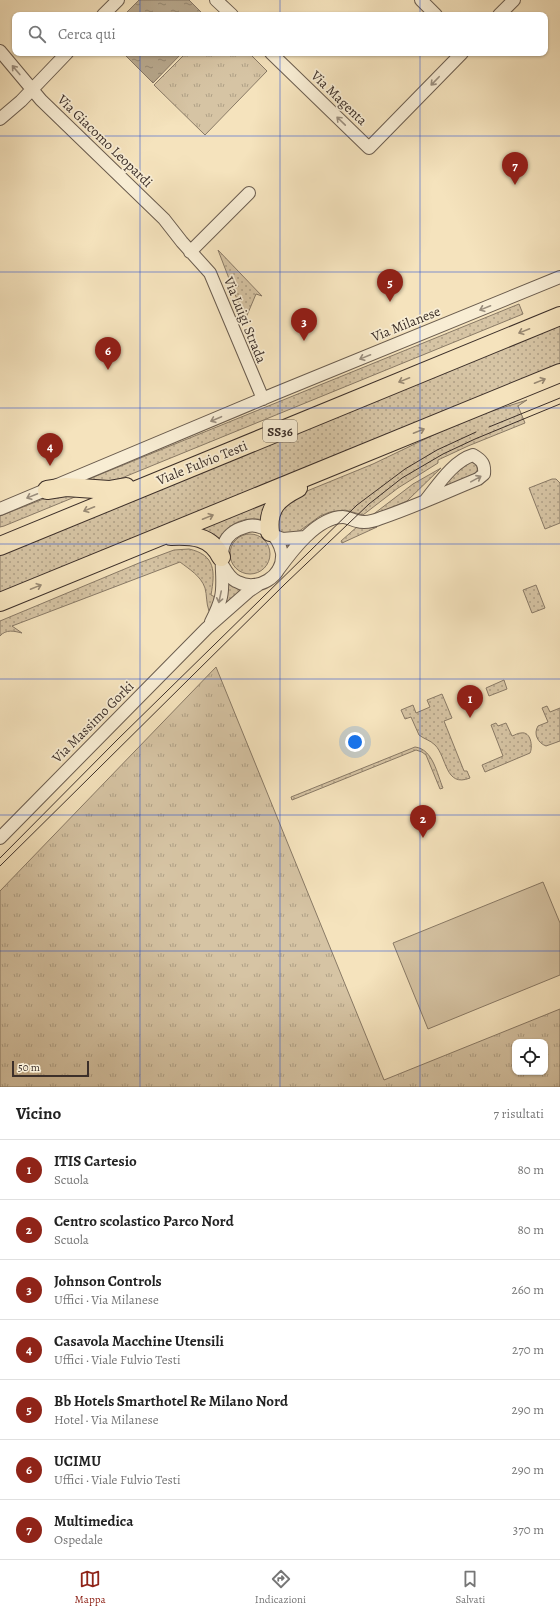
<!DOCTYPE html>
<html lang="it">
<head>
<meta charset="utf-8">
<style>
	:root { --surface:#fff; --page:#f6f6f6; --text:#222; --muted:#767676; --line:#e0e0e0; --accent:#8f2418 }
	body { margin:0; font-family:Alegreya,serif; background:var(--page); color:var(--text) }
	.controls { position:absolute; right:12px; bottom:12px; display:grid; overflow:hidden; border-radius:8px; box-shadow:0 1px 3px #0004 }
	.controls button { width:36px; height:36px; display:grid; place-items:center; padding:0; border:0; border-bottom:1px solid var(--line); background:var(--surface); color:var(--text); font:20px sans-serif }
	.scale { position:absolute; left:12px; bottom:10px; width:77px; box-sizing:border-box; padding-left:4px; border:2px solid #3c2f29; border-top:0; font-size:11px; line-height:14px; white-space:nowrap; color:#3c2f29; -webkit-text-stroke:3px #f8edd4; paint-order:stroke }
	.you { position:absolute; left:355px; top:742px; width:14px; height:14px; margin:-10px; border:3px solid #fff; border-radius:50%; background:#1a73e8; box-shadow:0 0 0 6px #1a73e833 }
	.badge { display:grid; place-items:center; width:26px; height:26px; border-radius:50%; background:var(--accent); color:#fff; font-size:13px; font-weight:700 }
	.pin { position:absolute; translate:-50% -33px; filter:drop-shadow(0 1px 2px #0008) }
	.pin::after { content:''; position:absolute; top:21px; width:14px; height:12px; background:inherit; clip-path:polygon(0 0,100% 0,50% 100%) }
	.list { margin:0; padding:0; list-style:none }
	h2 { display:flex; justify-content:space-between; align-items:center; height:52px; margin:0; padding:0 16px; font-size:17px }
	h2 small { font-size:13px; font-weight:400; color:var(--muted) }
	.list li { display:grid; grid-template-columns:26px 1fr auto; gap:12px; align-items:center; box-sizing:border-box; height:60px; padding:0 16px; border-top:1px solid var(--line) }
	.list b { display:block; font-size:15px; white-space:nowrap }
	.list p { margin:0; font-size:13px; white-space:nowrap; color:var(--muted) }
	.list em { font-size:13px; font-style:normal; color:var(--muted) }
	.icon { flex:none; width:22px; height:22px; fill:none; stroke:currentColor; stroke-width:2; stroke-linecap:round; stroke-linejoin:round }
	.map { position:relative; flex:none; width:560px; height:1087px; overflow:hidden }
	.search { position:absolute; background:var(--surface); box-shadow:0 1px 3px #0004; left:12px; right:12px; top:12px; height:44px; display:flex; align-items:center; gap:10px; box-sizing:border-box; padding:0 14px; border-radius:8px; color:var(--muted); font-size:15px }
	.sheet { height:472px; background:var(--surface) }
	nav { display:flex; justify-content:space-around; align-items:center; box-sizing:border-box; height:56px; border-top:1px solid var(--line); background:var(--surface); font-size:11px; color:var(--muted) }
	nav a { display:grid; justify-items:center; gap:2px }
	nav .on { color:var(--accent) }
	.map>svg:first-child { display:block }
</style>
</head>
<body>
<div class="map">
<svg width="560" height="1087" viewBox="0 0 560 1087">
	<defs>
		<pattern id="grass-dots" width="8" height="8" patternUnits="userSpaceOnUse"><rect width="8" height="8" fill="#d6c4a4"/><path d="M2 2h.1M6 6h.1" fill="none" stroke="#afa086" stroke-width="1.8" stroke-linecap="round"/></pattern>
		<pattern id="park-tufts" width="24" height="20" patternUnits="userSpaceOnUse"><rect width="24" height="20" fill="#d6c4a4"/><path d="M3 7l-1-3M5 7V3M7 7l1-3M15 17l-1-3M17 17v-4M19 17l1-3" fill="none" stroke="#afa086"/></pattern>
		<pattern id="water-ripples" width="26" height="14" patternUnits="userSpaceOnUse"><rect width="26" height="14" fill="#b6a68b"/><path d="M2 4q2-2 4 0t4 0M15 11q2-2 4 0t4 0" fill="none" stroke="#958872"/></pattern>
	</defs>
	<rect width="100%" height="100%" fill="#f5e3bd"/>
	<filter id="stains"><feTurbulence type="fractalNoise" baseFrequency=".005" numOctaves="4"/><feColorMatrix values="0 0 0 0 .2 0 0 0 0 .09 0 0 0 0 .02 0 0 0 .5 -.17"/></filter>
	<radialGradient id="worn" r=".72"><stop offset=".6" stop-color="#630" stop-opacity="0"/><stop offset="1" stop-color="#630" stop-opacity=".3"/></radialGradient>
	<path fill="url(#grass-dots)" stroke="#897a66" d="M218 250 262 296 256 294 245 320Z
		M519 304 523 314 112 482 84 481Z
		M560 325V364L0 593V554Z
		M527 400 518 406 525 423 468 446 438 460V463L398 488 363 515 345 510 330 512 320 516 298 532 282 534 274 528 285 500 373 464 446 429 483 414Z
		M471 462C476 464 479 468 476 473L448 485H446V481L466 463Z
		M441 468 407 501 371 516 413 484Z
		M552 479H556L560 483V523L545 529 529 488Z
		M87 492 4 526 0 527V516L56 494Z
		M268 502 264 520C244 516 226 523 219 543L199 530Z
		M358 526 377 527 342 543 341 541Z
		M230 554a20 20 0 1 1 40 0a20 20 0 1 1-40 0Z
		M189 549C216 555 215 572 211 595L217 598 213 612 209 611C206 603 207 595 205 588 201 576 189 569 180 562L12 626 22 633C14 631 6 629 0 636V621L139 563 174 550Z
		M229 580 246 587 228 604 225 602Z
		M536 585 545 608 532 613 523 590Z
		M504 680 507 689 489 696 486 688Z
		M442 694 452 718 444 721 464 771H467L470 778C445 788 447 757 435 745 430 740 424 739 419 735L411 717 405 719 401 710 413 705 416 713 430 707 427 700Z
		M547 706 550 712 560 708V741L546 746C538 743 533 734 538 726L548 722 542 708Z
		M496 723 498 726 506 723 512 736C515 735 518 733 521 733 531 731 533 747 530 753L485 772 482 765 503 756 491 725Z
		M415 747C433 749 437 774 443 788L440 789 426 755 422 752 416 750 292 800 291 797Z"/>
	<path fill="url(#park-tufts)" stroke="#897a66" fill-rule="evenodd" d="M186 53H249L267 71 205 135 154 85Z
		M216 667 384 1080 560 1009V1087H0V891ZM515 1042H545V1072H515Z"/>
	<path fill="#d6c4a4" stroke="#897a66" d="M543 882 560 923V975L428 1029 393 943Z"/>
	<path fill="url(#water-ripples)" stroke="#857664" d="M139 0H189L204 15H124Z
		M123 53H182L153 83Z"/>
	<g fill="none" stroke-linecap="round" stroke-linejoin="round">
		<defs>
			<path id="street" d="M216 0 232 15
				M421 0 436 15
				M103 15 118 0
				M499 15 514 0
				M0 51 41 100 164 219 182 242 210 273 263 399
				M271 53 369 148 462 53
				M0 119 21 101 67 53
				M190 252 249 193
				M0 509 274 394 560 277
				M275 536 283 539 305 537
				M278 570C292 551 317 517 343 517 348 517 352 520 357 521 364 523 374 521 381 518 414 507 446 492 478 479L484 474C485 464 482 460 473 455 453 461 438 485 425 501
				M211 622C215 614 219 606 221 597 227 570 209 537 245 527 252 524 262 526 268 531 276 536 280 544 282 553 284 577 257 592 238 582 230 579 226 571 222 564
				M0 838 207 628 249 591 258 585"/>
			<path id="primary" d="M47 490 66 487 109 490 126 487
				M270 532C267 508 278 498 298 488
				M171 536C192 535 211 536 221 557
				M0 546 560 316
				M0 602 560 373"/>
		</defs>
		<use href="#street" stroke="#6a5c4e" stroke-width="14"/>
		<use href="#primary" stroke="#3c2f29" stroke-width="20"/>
		<use href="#street" stroke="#f8edd4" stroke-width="12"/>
		<use href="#primary" stroke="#f5e3bd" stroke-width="18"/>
		<path stroke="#3c2f29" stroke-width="1" d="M489 427 560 398
			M0 858 117 740 357 505 405 469 437 450 476 432
			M0 866 285 584 369 504 402 478 443 454 475 439 560 404"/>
	</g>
	<defs><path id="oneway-shaft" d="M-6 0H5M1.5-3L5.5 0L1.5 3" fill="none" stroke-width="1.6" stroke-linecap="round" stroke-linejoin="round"/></defs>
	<g stroke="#9a8e7e">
		<use href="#oneway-shaft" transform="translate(16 70) rotate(-130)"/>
		<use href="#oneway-shaft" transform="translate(435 81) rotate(134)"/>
		<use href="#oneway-shaft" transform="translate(341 121) rotate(-136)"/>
		<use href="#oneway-shaft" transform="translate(485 308) rotate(158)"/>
		<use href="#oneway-shaft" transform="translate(365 357) rotate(158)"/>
		<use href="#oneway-shaft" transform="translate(216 419) rotate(157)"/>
		<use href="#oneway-shaft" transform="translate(476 479) rotate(-29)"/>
		<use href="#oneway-shaft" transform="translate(32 496) rotate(158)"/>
		<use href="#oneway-shaft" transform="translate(220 597) rotate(102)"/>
	</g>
	<g stroke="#988973">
		<use href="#oneway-shaft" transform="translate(524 331) rotate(158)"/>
		<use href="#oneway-shaft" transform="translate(404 380) rotate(158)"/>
		<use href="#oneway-shaft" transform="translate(540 381) rotate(-22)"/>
		<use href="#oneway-shaft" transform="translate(419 431) rotate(-22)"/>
		<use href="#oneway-shaft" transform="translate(89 509) rotate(158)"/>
		<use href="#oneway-shaft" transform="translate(208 517) rotate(-22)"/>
		<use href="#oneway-shaft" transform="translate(36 587) rotate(-22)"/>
	</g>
	<path fill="none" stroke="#1d4ed8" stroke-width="1" stroke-opacity="0.55" d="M140 0V15M280 0V15M420 0V15M140 53V1087M280 53V1087M420 53V1087M0 136H560M0 272H560M0 408H560M0 544H560M0 679H560M0 815H560M0 951H560"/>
	<g text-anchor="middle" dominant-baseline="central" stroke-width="3.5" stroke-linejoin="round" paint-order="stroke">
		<rect fill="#f8edd4" stroke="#74685c" stroke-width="1" x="263" y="420" width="34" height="22" rx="3"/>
		<g font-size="13" font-weight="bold" fill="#3c2f29">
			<text x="280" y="431">SS36</text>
		</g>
		<g font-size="14" fill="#3c2f29" stroke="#f8edd4">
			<text transform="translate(339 98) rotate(44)">Via Magenta</text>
			<text transform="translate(105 141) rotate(44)">Via Giacomo Leopardi</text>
			<text transform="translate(245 320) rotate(68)">Via Luigi Strada</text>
			<text transform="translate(406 324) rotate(-22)">Via Milanese</text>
			<text transform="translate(202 463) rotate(-22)">Viale Fulvio Testi</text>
			<text transform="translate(93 722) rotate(-45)">Via Massimo Gorki</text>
		</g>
	</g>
	<rect width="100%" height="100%" filter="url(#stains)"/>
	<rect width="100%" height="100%" fill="url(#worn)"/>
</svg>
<div class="controls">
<button><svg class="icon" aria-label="locate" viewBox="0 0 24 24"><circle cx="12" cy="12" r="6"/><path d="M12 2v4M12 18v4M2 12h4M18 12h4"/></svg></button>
</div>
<div class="scale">50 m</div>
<div class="you"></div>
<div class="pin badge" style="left:470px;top:718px">1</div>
<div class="pin badge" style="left:423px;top:838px">2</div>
<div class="pin badge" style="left:304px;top:341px">3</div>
<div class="pin badge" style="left:50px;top:466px">4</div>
<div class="pin badge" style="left:390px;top:302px">5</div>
<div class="pin badge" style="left:108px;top:370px">6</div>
<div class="pin badge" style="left:515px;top:185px">7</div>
<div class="search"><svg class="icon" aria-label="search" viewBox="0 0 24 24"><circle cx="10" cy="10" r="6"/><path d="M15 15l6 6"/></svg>Cerca qui</div>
</div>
<section class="sheet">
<h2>Vicino<small>7 risultati</small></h2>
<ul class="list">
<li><span class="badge">1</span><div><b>ITIS Cartesio</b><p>Scuola</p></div><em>80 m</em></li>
<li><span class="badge">2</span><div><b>Centro scolastico Parco Nord</b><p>Scuola</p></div><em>80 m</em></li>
<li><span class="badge">3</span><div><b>Johnson Controls</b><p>Uffici · Via Milanese</p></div><em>260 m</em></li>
<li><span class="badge">4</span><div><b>Casavola Macchine Utensili</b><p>Uffici · Viale Fulvio Testi</p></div><em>270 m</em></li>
<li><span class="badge">5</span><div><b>Bb Hotels Smarthotel Re Milano Nord</b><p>Hotel · Via Milanese</p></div><em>290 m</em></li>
<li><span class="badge">6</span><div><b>UCIMU</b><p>Uffici · Viale Fulvio Testi</p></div><em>290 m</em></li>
<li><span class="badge">7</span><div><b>Multimedica</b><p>Ospedale</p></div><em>370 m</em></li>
</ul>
</section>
<nav>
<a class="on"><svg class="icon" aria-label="map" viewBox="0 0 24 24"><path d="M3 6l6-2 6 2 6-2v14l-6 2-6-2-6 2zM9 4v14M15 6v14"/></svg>Mappa</a>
<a><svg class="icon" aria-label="directions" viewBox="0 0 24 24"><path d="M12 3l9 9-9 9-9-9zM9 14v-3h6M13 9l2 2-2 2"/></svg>Indicazioni</a>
<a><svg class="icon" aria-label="saved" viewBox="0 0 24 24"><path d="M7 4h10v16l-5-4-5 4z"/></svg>Salvati</a>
</nav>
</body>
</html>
